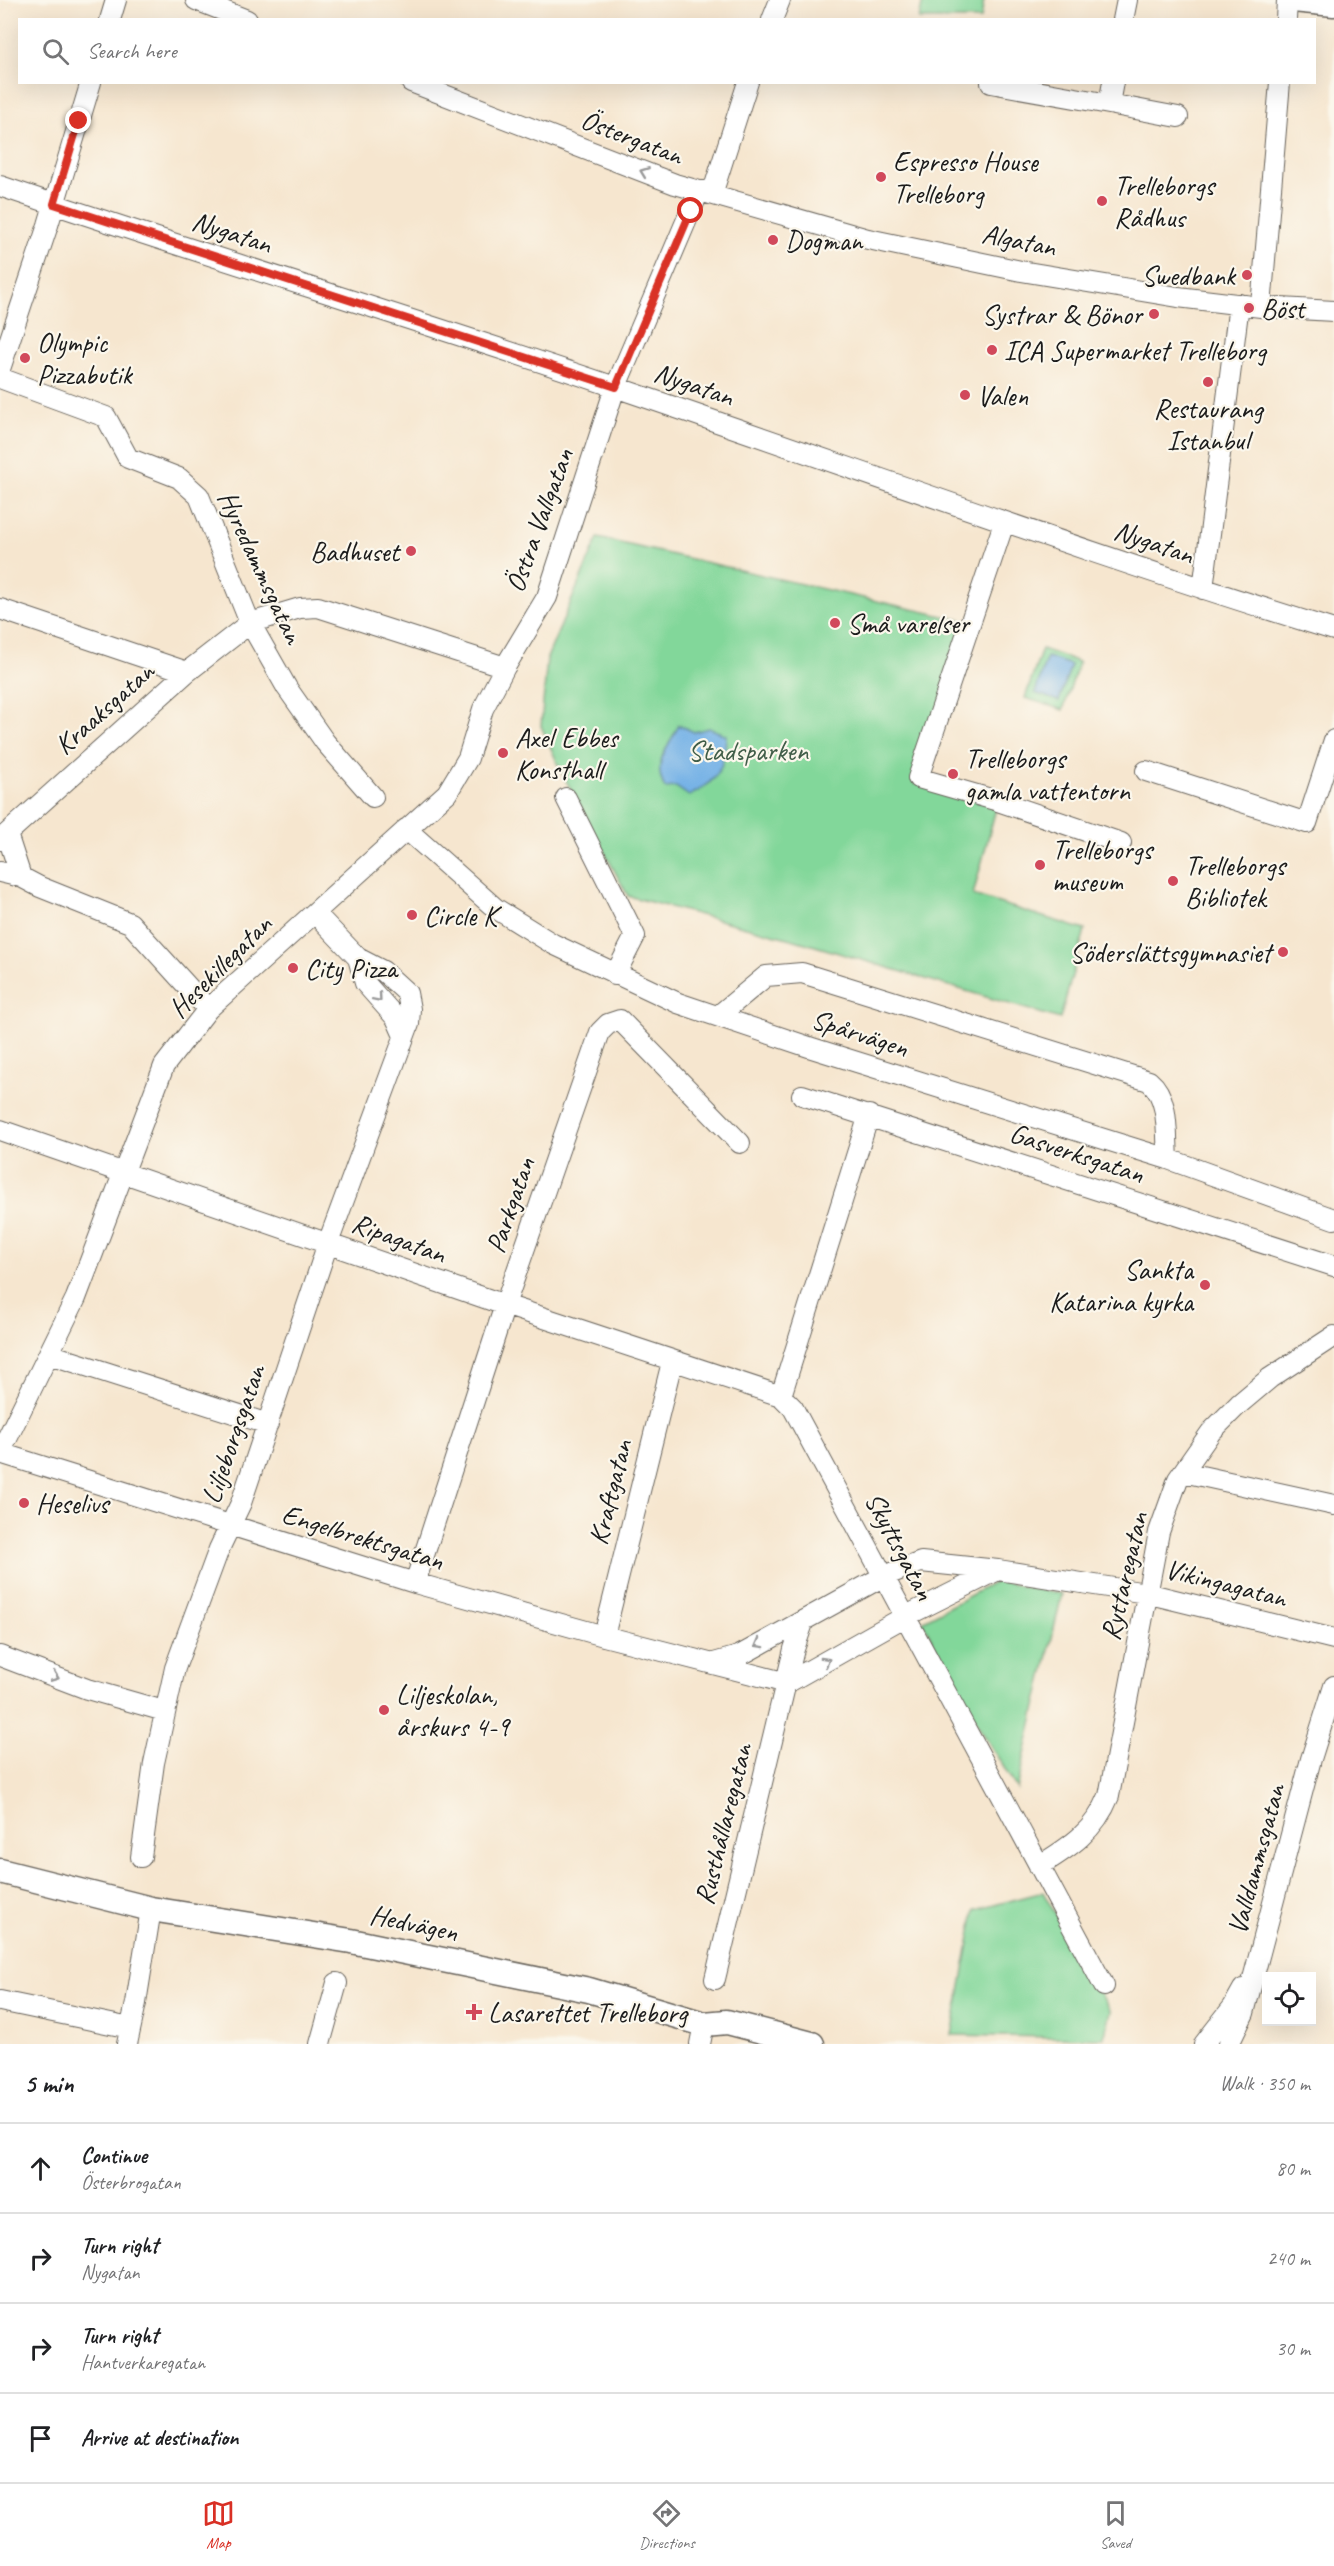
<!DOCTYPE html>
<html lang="en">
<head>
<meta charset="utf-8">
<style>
	:root { --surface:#fff; --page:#f2f2f2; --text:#202124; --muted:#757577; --line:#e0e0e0; --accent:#d93025 }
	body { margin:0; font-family:Caveat,sans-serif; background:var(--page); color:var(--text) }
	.controls { position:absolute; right:18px; bottom:18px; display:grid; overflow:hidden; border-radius:0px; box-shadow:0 6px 24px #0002 }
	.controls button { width:54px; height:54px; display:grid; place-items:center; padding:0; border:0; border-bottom:2px solid var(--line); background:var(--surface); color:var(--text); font:30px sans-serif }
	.stop { position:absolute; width:18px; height:18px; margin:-14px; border:4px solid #d93025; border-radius:50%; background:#fff }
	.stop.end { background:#d93025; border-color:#fff; box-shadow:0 2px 6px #0008 }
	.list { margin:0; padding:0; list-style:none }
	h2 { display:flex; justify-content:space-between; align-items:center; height:78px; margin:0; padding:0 24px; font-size:26px }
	h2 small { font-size:20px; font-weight:400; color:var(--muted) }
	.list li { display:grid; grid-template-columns:39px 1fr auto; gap:18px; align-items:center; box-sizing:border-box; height:90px; padding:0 24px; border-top:2px solid var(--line) }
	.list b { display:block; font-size:22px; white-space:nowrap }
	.list p { margin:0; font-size:20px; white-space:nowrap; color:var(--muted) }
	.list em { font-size:20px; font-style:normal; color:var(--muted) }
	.icon { flex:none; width:33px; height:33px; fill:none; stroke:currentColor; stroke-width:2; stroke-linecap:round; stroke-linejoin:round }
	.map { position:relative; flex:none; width:1334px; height:2044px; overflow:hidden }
	.search { position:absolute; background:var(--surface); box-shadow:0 6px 24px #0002; left:18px; right:18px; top:18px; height:66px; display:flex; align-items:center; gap:15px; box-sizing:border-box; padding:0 21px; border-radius:0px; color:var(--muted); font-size:22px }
	.sheet { height:438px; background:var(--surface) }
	nav { display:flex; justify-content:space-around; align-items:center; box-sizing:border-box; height:84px; border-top:2px solid var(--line); background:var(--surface); font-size:16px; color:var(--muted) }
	nav a { display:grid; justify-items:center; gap:3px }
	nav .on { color:var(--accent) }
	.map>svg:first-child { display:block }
</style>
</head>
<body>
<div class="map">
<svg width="1334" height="2044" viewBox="0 0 1334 2044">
	<rect width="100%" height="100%" fill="#fbf7ec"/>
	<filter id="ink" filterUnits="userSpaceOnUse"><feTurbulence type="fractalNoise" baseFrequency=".0167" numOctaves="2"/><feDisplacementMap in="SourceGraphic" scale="12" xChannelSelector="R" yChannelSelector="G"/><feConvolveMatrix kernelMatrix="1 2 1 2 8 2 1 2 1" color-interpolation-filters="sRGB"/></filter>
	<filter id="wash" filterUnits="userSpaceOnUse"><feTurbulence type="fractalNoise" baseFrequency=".008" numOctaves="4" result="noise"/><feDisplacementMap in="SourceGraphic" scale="24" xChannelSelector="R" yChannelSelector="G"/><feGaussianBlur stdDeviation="1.35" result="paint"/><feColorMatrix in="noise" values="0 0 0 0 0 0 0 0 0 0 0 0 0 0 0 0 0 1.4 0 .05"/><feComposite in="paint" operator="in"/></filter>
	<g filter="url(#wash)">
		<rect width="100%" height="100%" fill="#f6e6cf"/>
		<path fill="#82d79a" stroke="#4f7a5b" stroke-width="1.5" d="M923 0H984L981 19H919Z
			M598 538 970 622 918 777 998 801 973 895 1085 930 1060 1019 795 940 628 896 562 773 541 726 547 658Z
			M1042 649 1079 662 1063 710 1025 698Z
			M997 1581 1062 1594 1017 1789 979 1727 922 1621Z
			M1043 1892 1111 2012 1104 2038 952 2035 975 1910Z"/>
		<path fill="#73b1e6" stroke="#486681" stroke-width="1.5" d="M1047 657 1071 665 1059 701 1035 693Z
			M679 725 694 732 709 728 726 735C725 768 719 781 689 796L676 787 665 788C651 763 668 748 679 725Z"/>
	</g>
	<g filter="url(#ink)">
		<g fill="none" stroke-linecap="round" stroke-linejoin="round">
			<defs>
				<path id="minor" d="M196 0 247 20
					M110 20 116 0
					M772 20 780 0
					M1123 20 1127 0
					M1286 20 1287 0
					M411 82 675 184 868 239 1021 271 1178 297 1261 307 1334 311
					M991 83 1109 104 1113 82
					M1109 104 1178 117
					M0 186C205 256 413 318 618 388 857 469 1093 556 1334 630
					M699 191H710L715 185 748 82
					M1261 307 1280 82
					M0 369 48 225 91 82
					M0 378 106 417 128 458 179 478 199 496 250 623 287 688 325 742 373 797
					M1004 523 918 778 998 801 1121 843
					M1203 589 1239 304
					M0 609 187 672
					M1146 771 1307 823 1334 740
					M566 798 635 936 615 975
					M406 829 495 908 553 944 678 1003 812 1048 1168 1159 1334 1219
					M7 834 21 877
					M0 840 187 672 250 623 300 608 318 607 505 667
					M0 872 21 877 40 887 130 923 208 1009
					M358 958 365 983 396 1018 404 1036
					M718 1016 766 976 802 973 1149 1081C1170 1098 1166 1134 1168 1159
					M802 1095 1334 1266
					M869 1115 781 1396 793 1408 1104 1986
					M0 1130 505 1305 781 1396
					M49 1354 268 1424
					M0 1453 76 1298 164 1066 208 1009 447 793 468 758 483 709 505 667 547 597 614 391 699 191
					M0 1453 415 1583 604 1636 787 1683 906 1616 998 1570
					M1183 1472 1334 1505
					M415 1583 505 1305 600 1032 608 1024 620 1020 740 1143
					M604 1636 672 1362
					M0 1656 87 1689 164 1711
					M714 1663 739 1656 884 1576 921 1562 998 1570 1146 1593 1334 1639
					M141 1857 154 1763 175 1668 219 1549 241 1503 328 1243 409 1024 410 1009 407 993 383 971 358 958 315 913
					M1039 1866C1070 1847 1095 1831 1109 1796L1159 1532 1178 1479 1211 1432 1239 1404 1270 1378 1334 1336
					M715 1979 794 1649 804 1620
					M0 2001 130 2028
					M127 2044 136 2003 151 1909
					M320 2044 337 1983
					M700 2044 704 2024
					M1204 2044 1233 2007 1243 1989
					M1229 2044 1244 2013 1311 1759 1334 1686"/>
				<path id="major" d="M1293 0 1334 4
					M0 1871 151 1909 351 1941 589 1990 704 2024 727 2022 812 2044"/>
			</defs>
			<use href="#minor" stroke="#68635b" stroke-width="22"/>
			<use href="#major" stroke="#68635b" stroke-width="27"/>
			<use href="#minor" stroke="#fff" stroke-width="20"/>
			<use href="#major" stroke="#fff" stroke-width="24"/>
		</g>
		<defs><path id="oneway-chevron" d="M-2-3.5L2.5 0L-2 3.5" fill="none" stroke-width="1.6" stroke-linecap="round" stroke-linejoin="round" transform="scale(1.5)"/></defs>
		<g stroke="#999">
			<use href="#oneway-chevron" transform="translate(644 172) rotate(-159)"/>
			<use href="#oneway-chevron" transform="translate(378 998) rotate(49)"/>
			<use href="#oneway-chevron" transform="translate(759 1644) rotate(151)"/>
			<use href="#oneway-chevron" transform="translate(826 1661) rotate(-29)"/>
			<use href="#oneway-chevron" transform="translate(55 1677) rotate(21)"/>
		</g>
	</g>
	<g fill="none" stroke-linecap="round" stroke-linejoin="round" filter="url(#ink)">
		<path stroke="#d93025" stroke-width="8" d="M79 121 54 204 616 387 691 211"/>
	</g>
	<g fill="#d1495b" stroke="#fbf7ec" stroke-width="2">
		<circle cx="881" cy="177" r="6"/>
		<circle cx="1102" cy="201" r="6"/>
		<circle cx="773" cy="240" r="6"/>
		<circle cx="1247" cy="275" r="6"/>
		<circle cx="1249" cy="308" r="6"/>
		<circle cx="1154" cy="314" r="6"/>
		<circle cx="992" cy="350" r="6"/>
		<circle cx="25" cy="358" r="6"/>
		<circle cx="1208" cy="382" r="6"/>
		<circle cx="965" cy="395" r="6"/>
		<circle cx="411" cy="551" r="6"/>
		<circle cx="835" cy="623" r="6"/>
		<circle cx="503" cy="753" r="6"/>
		<circle cx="953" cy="774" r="6"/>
		<circle cx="1040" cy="865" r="6"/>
		<circle cx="1173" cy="881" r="6"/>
		<circle cx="412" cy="915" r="6"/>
		<circle cx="1283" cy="952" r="6"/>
		<circle cx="293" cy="968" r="6"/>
		<circle cx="1205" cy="1285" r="6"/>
		<circle cx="24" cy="1503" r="6"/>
		<circle cx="384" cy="1710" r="6"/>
		<path d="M471 2003h6v6h6v6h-6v6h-6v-6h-6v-6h6z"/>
	</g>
	<g text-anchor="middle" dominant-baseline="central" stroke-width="4.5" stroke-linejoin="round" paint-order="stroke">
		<g font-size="28" fill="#1c1c1c" stroke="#fbf7ec">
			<text transform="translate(632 137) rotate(21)">Östergatan</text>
			<text transform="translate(232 232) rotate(18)">Nygatan</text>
			<text transform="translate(1019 240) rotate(11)">Algatan</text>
			<text transform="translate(694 384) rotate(19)">Nygatan</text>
			<text transform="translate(539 520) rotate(-70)">Östra Vallgatan</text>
			<text transform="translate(1154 542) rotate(19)">Nygatan</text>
			<text transform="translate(261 567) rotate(65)">Hyredammsgatan</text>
			<text transform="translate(104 708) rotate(-42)">Kraaksgatan</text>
			<text transform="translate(220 966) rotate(-45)">Hesekillegatan</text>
			<text transform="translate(860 1033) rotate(18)">Spårvägen</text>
			<text transform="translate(1077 1153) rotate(18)">Gasverksgatan</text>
			<text transform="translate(510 1205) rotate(-71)">Parkgatan</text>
			<text transform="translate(399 1238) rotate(20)">Ripagatan</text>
			<text transform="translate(233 1434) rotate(-71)">Liljeborgsgatan</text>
			<text transform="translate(610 1492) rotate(-76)">Kraftgatan</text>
			<text transform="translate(363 1537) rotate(17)">Engelbrektsgatan</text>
			<text transform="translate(900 1546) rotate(62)">Skyttsgatan</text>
			<text transform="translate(1124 1576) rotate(-77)">Ryttaregatan</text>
			<text transform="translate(1226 1583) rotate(14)">Vikingagatan</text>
			<text transform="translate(723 1824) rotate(-76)">Rusthållaregatan</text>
			<text transform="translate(1256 1859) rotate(-75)">Valldammsgatan</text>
			<text transform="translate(414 1923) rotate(12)">Hedvägen</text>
		</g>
		<g font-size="28" fill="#1c1c1c" stroke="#fbf7ec" text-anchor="start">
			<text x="893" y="161">Espresso House<tspan x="893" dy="32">Trelleborg</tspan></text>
			<text x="1114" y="185">Trelleborgs<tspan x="1114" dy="32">Rådhus</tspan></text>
			<text x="785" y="240">Dogman</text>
			<text x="1235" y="275" text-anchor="end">Swedbank</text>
			<text x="1261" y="308">Böst</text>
			<text x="1142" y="314" text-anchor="end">Systrar &amp; Bönor</text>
			<text x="37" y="342">Olympic<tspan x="37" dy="32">Pizzabutik</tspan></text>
			<text x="1004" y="350">ICA Supermarket Trelleborg</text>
			<text x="977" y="395">Valen</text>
			<text x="1208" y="408" text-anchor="middle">Restaurang<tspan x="1208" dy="32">Istanbul</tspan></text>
			<text x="399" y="551" text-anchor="end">Badhuset</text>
			<text x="847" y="623">Små varelser</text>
			<text x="515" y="737">Axel Ebbes<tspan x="515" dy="32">Konsthall</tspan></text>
			<text x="965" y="758">Trelleborgs<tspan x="965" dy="32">gamla vattentorn</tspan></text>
			<text x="1052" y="849">Trelleborgs<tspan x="1052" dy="32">museum</tspan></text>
			<text x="1185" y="865">Trelleborgs<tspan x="1185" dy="32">Bibliotek</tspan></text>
			<text x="424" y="915">Circle K</text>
			<text x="1271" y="952" text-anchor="end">Söderslättsgymnasiet</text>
			<text x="305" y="968">City Pizza</text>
			<text x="1193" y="1269" text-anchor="end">Sankta<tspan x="1193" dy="32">Katarina kyrka</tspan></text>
			<text x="36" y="1503">Heselivs</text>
			<text x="396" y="1694">Liljeskolan,<tspan x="396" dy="32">årskurs 4-9</tspan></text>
			<text x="488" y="2012">Lasarettet Trelleborg</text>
		</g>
		<g font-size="28" fill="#405d48" stroke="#fbf7ec">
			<text x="748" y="750">Stadsparken</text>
		</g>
	</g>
</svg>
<div class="controls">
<button><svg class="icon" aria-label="locate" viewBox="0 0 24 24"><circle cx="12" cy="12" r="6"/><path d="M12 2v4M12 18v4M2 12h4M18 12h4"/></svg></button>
</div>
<div class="stop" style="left:691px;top:211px"></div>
<div class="stop end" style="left:79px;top:121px"></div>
<div class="search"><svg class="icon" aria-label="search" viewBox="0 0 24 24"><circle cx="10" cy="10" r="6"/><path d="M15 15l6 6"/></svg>Search here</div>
</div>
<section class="sheet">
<h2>5 min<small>Walk · 350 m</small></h2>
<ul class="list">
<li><svg class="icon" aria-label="ahead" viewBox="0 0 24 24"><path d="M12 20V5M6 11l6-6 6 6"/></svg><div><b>Continue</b><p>Österbrogatan</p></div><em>80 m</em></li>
<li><svg class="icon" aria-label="right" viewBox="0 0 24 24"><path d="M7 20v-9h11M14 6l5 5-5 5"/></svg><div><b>Turn right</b><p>Nygatan</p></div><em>240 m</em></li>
<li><svg class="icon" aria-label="right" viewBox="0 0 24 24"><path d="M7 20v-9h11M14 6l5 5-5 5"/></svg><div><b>Turn right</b><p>Hantverkaregatan</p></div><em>30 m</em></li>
<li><svg class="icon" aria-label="arrive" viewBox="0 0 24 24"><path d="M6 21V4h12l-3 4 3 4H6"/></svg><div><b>Arrive at destination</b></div></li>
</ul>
</section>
<nav>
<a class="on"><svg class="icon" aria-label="map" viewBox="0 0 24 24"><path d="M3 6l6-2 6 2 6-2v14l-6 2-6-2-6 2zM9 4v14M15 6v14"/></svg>Map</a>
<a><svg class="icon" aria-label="directions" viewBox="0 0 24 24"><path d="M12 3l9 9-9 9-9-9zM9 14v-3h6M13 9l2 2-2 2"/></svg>Directions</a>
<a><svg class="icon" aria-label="saved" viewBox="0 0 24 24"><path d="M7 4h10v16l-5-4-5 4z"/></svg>Saved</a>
</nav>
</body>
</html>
